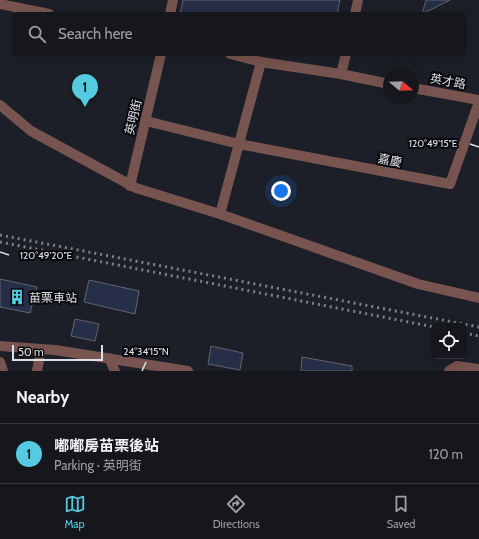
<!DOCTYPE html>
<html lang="en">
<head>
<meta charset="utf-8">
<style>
	:root { --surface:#15171d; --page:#1e2026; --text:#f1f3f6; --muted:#9d9fa4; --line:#34363b; --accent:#55cae0 }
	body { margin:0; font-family:Cabin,"Noto Sans TC",sans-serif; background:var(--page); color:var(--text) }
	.controls { position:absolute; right:12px; bottom:12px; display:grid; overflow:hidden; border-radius:6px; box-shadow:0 4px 16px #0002 }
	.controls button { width:36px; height:36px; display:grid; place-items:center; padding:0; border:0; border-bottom:1px solid var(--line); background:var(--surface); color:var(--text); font:20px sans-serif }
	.compass { position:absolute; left:383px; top:68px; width:36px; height:36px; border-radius:50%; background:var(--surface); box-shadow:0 4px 16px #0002; rotate:109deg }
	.scale { position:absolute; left:12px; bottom:10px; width:91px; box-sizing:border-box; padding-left:4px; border:2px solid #dfe1e6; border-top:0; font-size:11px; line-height:14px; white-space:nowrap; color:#dfe1e6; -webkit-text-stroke:3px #08090c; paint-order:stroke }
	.you { position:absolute; left:281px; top:191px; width:14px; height:14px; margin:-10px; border:3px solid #fff; border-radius:50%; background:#1a73e8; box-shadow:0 0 0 6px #1a73e833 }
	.badge { display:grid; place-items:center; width:26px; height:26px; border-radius:50%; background:var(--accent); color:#111; font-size:13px; font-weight:700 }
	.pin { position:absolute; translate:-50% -33px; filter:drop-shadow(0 1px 2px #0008) }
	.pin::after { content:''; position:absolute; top:21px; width:14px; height:12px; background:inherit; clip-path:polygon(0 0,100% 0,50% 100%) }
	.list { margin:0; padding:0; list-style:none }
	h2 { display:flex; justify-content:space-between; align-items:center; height:52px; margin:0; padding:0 16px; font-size:17px }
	h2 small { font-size:13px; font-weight:400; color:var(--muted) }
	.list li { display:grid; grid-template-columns:26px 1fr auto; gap:12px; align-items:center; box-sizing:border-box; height:60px; padding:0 16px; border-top:1px solid var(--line) }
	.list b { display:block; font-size:15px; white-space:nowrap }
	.list p { margin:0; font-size:13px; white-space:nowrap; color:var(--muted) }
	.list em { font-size:13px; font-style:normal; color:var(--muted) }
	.icon { flex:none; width:22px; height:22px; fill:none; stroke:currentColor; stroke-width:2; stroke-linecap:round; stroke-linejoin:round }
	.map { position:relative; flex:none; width:479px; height:371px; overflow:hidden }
	.search { position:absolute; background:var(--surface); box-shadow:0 4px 16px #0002; left:12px; right:12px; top:12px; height:44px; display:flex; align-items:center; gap:10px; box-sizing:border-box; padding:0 14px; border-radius:6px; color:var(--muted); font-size:15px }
	.sheet { height:112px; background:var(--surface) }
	nav { display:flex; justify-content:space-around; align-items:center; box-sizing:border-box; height:56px; border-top:1px solid var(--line); background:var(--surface); font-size:11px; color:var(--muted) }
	nav a { display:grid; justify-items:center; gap:2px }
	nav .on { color:var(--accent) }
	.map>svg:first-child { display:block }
</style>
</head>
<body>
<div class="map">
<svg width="479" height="371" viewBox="0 0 479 371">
	<rect width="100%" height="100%" fill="#1c1f27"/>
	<path fill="#272e48" stroke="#61646d" d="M183 0H340L337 14H180Z
		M426 0H450L422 14Z
		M0 279 37 287 30 313 0 307Z
		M89 280 139 291 135 314 84 302Z
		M75 319 99 324 95 341 71 336Z
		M211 346 243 353 240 370 208 364Z
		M302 357 352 366V371H301Z"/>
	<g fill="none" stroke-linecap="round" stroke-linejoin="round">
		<path stroke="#77544f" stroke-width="10" d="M0 4 49 14
			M170 14 173 0
			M355 14 358 0
			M230 54 261 62 341 74 389 84
			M341 74 346 54
			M413 88 479 100
			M0 105 31 131 136 188 220 214 418 284 479 298
			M146 121 239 144 450 184 479 102
			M130 186 161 54
			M220 214 261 62
			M0 346 55 350 188 371
			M109 358 115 371
			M0 362 3 371
			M37 371 41 349
			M449 371 457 366 479 369"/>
		<path stroke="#7e8187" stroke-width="3" stroke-dasharray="2 4" stroke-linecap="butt" d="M0 235 479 327
			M0 242 434 327
			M464 333 479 336"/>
	</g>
	<path fill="none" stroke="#dfe1e6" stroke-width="1.5" d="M470 144 479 147M0 252 9 255M142 371 146 362"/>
	<defs>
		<symbol id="building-bare" viewBox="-9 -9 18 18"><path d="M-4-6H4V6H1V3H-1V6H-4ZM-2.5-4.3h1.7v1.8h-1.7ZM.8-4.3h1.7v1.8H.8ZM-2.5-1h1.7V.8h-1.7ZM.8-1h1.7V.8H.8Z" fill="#55cae0" stroke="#08090c" stroke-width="2.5" paint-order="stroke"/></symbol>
	</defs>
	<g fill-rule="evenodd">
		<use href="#building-bare" x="6" y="286" width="22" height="22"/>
	</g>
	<g text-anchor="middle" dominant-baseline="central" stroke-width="4" stroke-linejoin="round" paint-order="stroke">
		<g font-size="12" fill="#dfe1e6" stroke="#08090c">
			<text transform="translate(448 81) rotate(10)">英才路</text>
			<text transform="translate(133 117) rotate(-77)">英明街</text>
			<text transform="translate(390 160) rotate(11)">嘉慶</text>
		</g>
		<g font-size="12" fill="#dfe1e6" stroke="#08090c" text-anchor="start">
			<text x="29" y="297">苗栗車站</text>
		</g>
	</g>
	<g font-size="10" text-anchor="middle" fill="#dfe1e6" stroke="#08090c" stroke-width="4" stroke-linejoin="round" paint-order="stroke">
		<text x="433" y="147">120°49'15"E</text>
		<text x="46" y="259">120°49'20"E</text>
		<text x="146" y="355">24°34'15"N</text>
	</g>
</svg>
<div class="controls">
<button><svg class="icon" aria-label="locate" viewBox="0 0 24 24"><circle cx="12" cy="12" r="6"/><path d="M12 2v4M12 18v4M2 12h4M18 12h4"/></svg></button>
</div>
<svg class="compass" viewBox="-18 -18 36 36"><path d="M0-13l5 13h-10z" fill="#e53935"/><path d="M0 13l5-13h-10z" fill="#9d9fa4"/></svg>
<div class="scale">50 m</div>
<div class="you"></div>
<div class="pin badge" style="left:85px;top:107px">1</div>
<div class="search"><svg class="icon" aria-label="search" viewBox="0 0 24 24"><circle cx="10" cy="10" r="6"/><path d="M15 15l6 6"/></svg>Search here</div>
</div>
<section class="sheet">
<h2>Nearby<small></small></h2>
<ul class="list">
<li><span class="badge">1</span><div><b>嘟嘟房苗栗後站</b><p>Parking · 英明街</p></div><em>120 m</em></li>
</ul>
</section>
<nav>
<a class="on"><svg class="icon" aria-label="map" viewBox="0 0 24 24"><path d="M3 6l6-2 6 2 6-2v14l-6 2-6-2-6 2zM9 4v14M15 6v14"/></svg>Map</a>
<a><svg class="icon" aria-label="directions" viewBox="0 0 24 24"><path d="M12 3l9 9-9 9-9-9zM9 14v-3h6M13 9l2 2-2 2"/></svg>Directions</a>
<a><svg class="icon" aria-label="saved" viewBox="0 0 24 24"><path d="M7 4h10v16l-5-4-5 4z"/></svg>Saved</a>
</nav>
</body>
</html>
